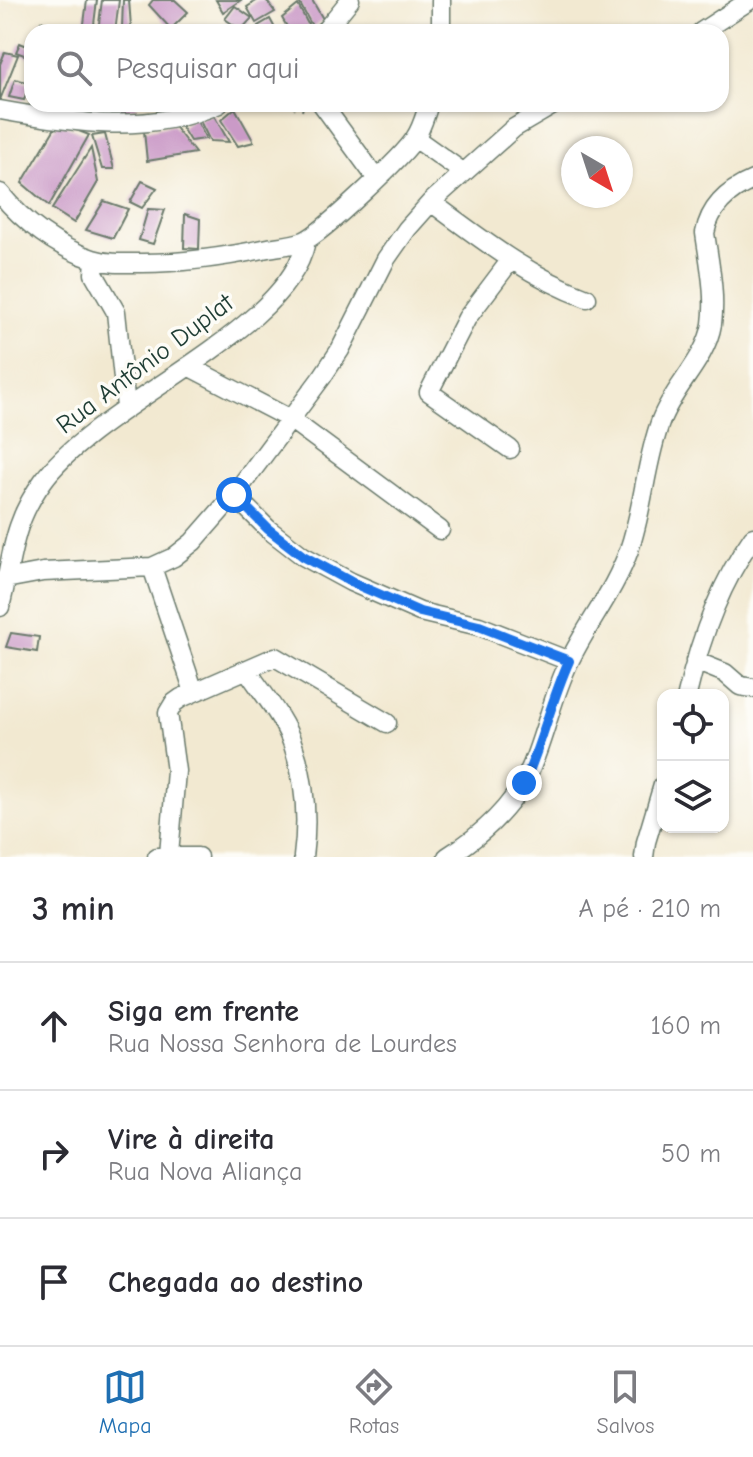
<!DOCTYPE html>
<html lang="pt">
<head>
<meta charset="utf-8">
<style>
	:root { --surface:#fff; --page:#f7f7f7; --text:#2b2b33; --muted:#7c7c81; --line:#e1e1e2; --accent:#1f6fb2 }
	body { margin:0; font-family:"Comic Neue",sans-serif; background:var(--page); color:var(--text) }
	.controls { position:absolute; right:24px; bottom:24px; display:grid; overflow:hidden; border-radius:16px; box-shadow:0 2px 6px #0004 }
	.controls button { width:72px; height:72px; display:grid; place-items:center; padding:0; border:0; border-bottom:2px solid var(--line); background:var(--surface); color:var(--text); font:40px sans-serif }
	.compass { position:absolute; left:561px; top:136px; width:72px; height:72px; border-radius:50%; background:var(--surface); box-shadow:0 2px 6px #0004; rotate:141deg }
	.stop { position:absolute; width:24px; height:24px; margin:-18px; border:6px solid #1a73e8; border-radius:50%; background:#fff }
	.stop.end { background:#1a73e8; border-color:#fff; box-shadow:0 2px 8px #0008 }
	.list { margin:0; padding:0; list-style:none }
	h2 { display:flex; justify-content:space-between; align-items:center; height:104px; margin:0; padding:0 32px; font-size:34px }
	h2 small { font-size:26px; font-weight:400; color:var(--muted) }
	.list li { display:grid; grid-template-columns:52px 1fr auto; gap:24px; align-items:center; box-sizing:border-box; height:128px; padding:0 32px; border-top:2px solid var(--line) }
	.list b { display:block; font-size:30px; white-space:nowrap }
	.list p { margin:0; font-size:26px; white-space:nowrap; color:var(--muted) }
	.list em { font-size:26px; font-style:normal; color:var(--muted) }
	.icon { flex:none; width:44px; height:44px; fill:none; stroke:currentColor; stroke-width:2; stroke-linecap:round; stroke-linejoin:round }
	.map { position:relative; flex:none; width:753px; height:857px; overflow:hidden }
	.search { position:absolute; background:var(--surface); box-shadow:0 2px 6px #0004; left:24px; right:24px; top:24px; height:88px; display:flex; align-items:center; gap:20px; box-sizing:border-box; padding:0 28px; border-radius:24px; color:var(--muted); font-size:30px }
	.sheet { height:488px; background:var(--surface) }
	nav { display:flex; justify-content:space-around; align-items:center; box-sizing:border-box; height:112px; border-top:2px solid var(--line); background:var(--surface); font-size:22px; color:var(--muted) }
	nav a { display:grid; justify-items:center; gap:4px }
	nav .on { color:var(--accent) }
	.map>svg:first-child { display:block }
</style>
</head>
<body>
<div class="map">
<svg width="753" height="857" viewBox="0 0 753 857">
	<rect width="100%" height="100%" fill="#fdfcf7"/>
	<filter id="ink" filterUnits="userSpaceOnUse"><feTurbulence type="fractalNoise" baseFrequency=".0125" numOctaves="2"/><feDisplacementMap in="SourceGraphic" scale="16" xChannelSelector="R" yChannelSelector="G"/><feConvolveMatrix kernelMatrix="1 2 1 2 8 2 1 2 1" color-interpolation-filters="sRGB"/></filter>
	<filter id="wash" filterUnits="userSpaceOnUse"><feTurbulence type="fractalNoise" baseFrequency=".006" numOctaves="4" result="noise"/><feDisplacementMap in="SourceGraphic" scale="32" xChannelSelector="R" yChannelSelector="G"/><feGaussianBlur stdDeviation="1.8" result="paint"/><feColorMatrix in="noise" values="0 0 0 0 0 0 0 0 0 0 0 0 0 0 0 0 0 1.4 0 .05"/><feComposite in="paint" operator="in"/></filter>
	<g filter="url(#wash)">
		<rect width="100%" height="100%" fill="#f2e9d1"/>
		<g id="blocks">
			<path fill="#ca9ac7" d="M87 0H97L93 32H83Z
				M102 0H119L115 32H98Z
				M123 0H129L131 27 122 29Z
				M153 0H175L188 12 171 29 149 5Z
				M216 0H241L223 12Z
				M258 0H266L275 12 256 23 247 7Z
				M298 0H312L323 19 313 28Z
				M298 5 311 30 308 32H290L282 18Z
				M235 6 252 18 241 30 225 19Z
				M270 19 277 32H261L258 26Z
				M41 21 63 32H37Z
				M20 43 32 48V58L16 52Z
				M5 52 18 55 0 100V64Z
				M15 79 30 83 24 100 9 97Z
				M51 104H69L68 110H49Z
				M74 104H99L98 116 73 114Z
				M107 104H137V107L105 115Z
				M235 108 254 142 238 146 221 120Z
				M213 114 229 142 210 141 199 119Z
				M195 117 206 139 190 141 182 128Z
				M58 123 89 135 49 206 22 183Z
				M173 125 195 153 147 161 144 131Z
				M105 134 114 169H102L92 136Z
				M91 148 98 182 74 223 52 209Z
				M142 181 157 188 142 208 130 202Z
				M104 201 128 209 113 238 86 230Z
				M148 209 165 210 153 244 139 240Z
				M185 214 200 219 199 249 184 248Z
				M11 633 39 637 37 652 6 647Z"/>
		</g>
	</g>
	<g filter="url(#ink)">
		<use href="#blocks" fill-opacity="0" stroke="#69796b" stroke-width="2"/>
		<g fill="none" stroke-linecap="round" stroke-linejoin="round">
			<defs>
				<path id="street" d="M324 32 350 0
					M441 32V0
					M701 32 750 0
					M322 104 377 179
					M0 110C72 123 149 135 219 104
					M415 138 464 173
					M0 193C23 222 58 248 93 259 109 264 125 263 142 263 185 263 226 257 268 248 279 246 293 245 304 241 321 234 405 155 415 138 422 128 425 115 429 104
					M431 202C481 239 528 276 587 298
					M95 260 94 274 116 312 126 407
					M188 366 290 419 440 530
					M510 449 429 392 467 318 510 261
					M234 495 268 529 303 556 351 582 420 612 479 626 569 661
					M152 567 194 692
					M0 580 43 572 152 567 174 557 193 542 234 495 322 377 340 350 386 259 407 229 431 202 514 128 555 104
					M0 607C13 557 11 525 43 481 99 403 292 330 306 240
					M695 661 725 673 740 686 753 688
					M247 670C263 694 284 718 293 745 305 780 308 820 303 857
					M687 695C700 639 720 584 753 537
					M169 855 176 771 168 713 174 703 181 698 275 657 387 723
					M157 857H198
					M447 857C482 835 516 804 532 765 546 731 553 695 569 662 587 624 615 590 629 550 644 507 645 463 661 420 674 386 706 360 712 324 716 294 709 262 705 233 710 207 729 190 753 180
					M644 857 646 842 663 785"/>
			</defs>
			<use href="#street" stroke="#69796b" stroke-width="21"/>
			<path stroke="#69796b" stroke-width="3" stroke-dasharray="2 6" stroke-linecap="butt" d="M278 104 309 111"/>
			<use href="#street" stroke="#fff" stroke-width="18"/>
		</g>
	</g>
	<g fill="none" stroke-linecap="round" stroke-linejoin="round" filter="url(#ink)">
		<path stroke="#1a73e8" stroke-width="10" d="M234 495 268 529 303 556 351 582 420 612 479 626 569 661C551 701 542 743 524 783"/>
	</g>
	<g text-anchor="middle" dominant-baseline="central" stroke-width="7" stroke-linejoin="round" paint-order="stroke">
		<g font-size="26" fill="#1f3d34" stroke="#fdfcf7">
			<text transform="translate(145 364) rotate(-37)">Rua Antônio Duplat</text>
		</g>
	</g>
</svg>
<div class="controls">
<button><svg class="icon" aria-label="locate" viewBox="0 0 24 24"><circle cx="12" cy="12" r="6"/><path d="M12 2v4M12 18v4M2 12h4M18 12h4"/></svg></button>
<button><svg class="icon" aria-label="layers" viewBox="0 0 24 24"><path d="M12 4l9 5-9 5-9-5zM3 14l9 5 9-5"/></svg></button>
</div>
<svg class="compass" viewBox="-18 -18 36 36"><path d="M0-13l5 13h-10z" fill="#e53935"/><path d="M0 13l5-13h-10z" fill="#7c7c81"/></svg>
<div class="stop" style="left:234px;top:495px"></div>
<div class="stop end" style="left:524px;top:783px"></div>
<div class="search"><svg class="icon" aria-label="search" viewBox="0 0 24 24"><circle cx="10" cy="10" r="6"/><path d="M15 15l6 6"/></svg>Pesquisar aqui</div>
</div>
<section class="sheet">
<h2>3 min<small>A pé · 210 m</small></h2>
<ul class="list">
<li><svg class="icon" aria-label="ahead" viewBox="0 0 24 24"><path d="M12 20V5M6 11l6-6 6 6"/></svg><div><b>Siga em frente</b><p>Rua Nossa Senhora de Lourdes</p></div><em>160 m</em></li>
<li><svg class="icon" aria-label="right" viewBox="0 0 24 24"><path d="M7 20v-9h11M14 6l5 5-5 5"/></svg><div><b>Vire à direita</b><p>Rua Nova Aliança</p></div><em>50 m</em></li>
<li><svg class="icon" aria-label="arrive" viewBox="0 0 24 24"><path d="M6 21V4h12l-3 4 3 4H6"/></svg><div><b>Chegada ao destino</b></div></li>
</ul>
</section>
<nav>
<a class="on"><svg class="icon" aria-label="map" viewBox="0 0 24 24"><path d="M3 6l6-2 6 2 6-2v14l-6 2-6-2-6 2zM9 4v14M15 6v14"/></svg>Mapa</a>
<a><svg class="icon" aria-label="directions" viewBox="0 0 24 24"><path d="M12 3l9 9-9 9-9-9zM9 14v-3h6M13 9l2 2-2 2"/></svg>Rotas</a>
<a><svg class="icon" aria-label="saved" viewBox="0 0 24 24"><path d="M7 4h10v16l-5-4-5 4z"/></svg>Salvos</a>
</nav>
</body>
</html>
